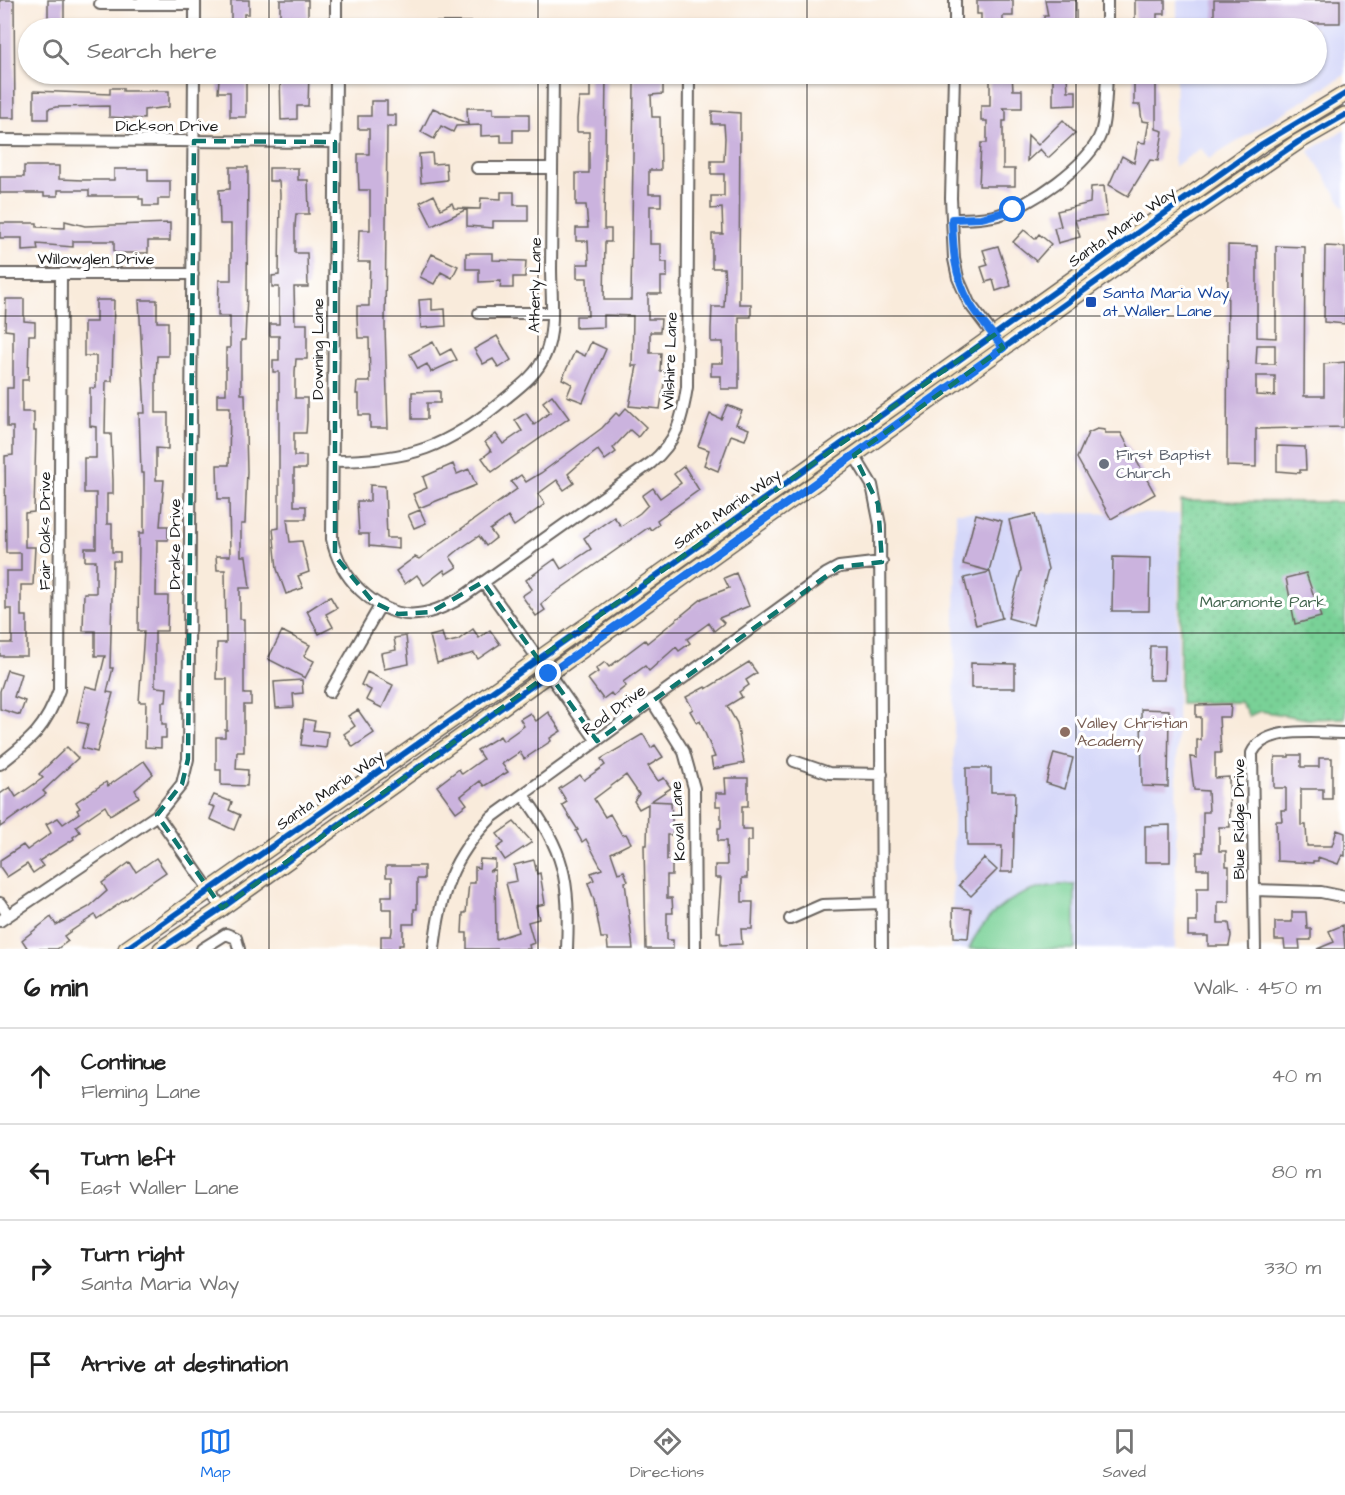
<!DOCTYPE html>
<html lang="en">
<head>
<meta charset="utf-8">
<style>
	:root { --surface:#fff; --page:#f6f6f6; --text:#222; --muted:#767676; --line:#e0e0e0; --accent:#1a73e8 }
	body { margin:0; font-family:"Architects Daughter",sans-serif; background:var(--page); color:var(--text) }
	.stop { position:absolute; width:18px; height:18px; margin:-14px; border:4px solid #1a73e8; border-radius:50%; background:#fff }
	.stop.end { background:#1a73e8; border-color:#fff; box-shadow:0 2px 6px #0008 }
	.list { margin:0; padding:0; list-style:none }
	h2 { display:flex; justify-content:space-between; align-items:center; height:78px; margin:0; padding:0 24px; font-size:26px }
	h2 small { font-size:20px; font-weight:400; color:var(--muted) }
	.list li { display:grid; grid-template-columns:39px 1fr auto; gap:18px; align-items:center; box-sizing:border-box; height:96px; padding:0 24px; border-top:2px solid var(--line) }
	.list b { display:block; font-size:22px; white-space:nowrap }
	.list p { margin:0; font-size:20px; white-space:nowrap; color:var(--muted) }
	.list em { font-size:20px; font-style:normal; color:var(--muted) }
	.icon { flex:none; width:33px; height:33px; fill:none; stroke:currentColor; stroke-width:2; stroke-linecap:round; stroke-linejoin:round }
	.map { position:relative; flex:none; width:1345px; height:949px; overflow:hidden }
	.search { position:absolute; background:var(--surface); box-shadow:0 2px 4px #0004; left:18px; right:18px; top:18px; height:66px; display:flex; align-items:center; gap:15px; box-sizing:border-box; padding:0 21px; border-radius:33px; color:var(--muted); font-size:22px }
	.sheet { height:462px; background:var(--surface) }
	nav { display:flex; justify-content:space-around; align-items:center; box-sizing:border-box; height:84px; border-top:2px solid var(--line); background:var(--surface); font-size:16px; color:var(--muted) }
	nav a { display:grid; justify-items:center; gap:3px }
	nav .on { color:var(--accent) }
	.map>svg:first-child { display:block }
</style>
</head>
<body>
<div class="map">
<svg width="1345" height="949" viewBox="0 0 1345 949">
	<defs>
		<pattern id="green-dots" width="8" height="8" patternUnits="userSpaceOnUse" patternTransform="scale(1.5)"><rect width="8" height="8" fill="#79d197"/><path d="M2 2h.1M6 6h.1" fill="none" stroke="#68b382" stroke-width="1.8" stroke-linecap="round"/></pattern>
	</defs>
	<rect width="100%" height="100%" fill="#fff"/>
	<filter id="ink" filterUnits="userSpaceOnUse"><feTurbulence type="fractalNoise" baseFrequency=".0167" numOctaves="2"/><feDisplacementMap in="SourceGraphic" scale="12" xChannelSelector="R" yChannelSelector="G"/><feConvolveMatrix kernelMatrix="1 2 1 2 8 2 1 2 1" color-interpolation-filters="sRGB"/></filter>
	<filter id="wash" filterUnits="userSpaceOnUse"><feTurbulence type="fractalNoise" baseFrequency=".008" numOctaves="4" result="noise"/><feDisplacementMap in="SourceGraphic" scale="24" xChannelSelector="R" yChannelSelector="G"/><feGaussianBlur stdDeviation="1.35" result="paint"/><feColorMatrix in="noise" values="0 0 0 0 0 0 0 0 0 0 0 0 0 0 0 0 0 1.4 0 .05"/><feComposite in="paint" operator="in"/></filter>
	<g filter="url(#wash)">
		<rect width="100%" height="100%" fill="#f9ebdb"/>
		<path fill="#d5d8f9" d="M1177 0H1345V75L1209 159 1201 148 1174 167 1176 74H1316V28H1177Z
			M1345 129V207H1344L1309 151Z
			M956 512 1179 514 1175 949H952Z"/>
		<path fill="url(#green-dots)" stroke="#4a765a" stroke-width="1.5" d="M1181 501 1345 502V718L1308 719 1260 711 1249 716 1240 702 1180 703Z"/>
		<path fill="#79d197" stroke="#4a765a" stroke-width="1.5" d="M1058 885H1075V949H969C986 910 1017 890 1058 885Z"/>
		<g id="blocks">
			<path fill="#cbb3de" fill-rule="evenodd" d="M0 0H14L15 118H0Z
				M48 0H64V28H48Z
				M231 0H249V14H244V24H231Z
				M280 0H308V28H280Z
				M977 0H1013V16H1003V28H981V14H977Z
				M1045 0H1076V28H1044V16H1048Z
				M1135 0H1165V14H1157V28H1135Z
				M1214 0H1340V23H1214Z
				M280 74H309L308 106H297V119L281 120Z
				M590 74H606L604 229H611V242H605L604 300H631L634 83 636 74H663V94L651 95 652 117H660L661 170H649V194H661V206H650V244H661V262H667V277H661V294H648V319H661L660 332H650V353H661L660 371H666L660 409 629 406 637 366H632L633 316 604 315V327L576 328V316H588L587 278H577V264H589L588 241H576V228H588L586 205H576V173H589V132H577V119L579 98H590Z
				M990 74H1012L1013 90H1022V108H1003L1006 111V121H1003V169H1015V186H979L981 143H987V121H981V106H990Z
				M1134 74H1156V129L1163 131 1158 161 1150 160 1128 196 1109 185 1122 156 1134 163 1138 142 1145 143 1149 122 1142 121 1140 105H1134Z
				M1053 76H1067L1068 91H1076V105L1053 106Z
				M219 79H246V117H230V92H218Z
				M110 88H123V91H169V107L144 110V119L109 117V106L56 107 48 109V119H34V91L110 94Z
				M371 101H387V115H396V127H387L385 327 388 428H370V415H359V394H356L357 382H370L369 338H358L357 318V306H369V294L370 262H358L359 230H370V190H359L358 167V154H369V129H358V116H371Z
				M433 108 468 124 467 108H493V114H529V130H513V142H501V135L481 136V125L456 126 453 132 441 126 434 139 421 132Z
				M712 111 740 113 739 304H751V317H739V389H721V376H711V363H723V342H711V329L712 307H724L725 283 724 268H712V234H723L722 208 711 209V196H724V174H711V161H724L725 138 724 124H712Z
				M1063 120 1075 133 1048 158 1040 149 1027 161 1028 135 1038 145Z
				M432 153 433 164 446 163 447 180 421 183 419 154Z
				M24 166H59V179L83 180H114V169H148V181H170V199H158V206H143V199H139V196H89V190H58V196H44V193H0V177H24Z
				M230 167H248L247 295 245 340H241V394H245L247 471 245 524H241V556H246L250 588H240V619H244V694H251V705H244V752H237L236 769 248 770 247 786 221 785V770H216V737H225V730H227V679H216L217 643H226L225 570H217L216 556H230L229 499H218L217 465H229L230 407H217V394H226V348H230V316H218L219 280H231V224H220L219 190 230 189Z
				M269 168H298V180H308L309 214H296L295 226V253H307L308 287H294L295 324H307V359H296L295 372V398H307V420L306 433H294V456H306V469H294V506H306V519H287L290 542 302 541 309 572 298 576 303 588 286 594 277 569 273 529 279 528V372H273V360H279V336H270V324H279V287H272V276L279 275 280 194 279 181H269Z
				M1104 186 1107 216 1075 220 1080 237 1058 243 1054 228 1061 226 1057 211 1090 203 1091 187Z
				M501 192H514V205H528V221H493V228L467 226V209L432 226 420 202 434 195 441 209 452 203 454 208 480 209 481 198 501 199Z
				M65 221 85 226 170 223V241H148V253H114V241H73V247L37 244 38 250 22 251V238H0V223H37V227L65 228Z
				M1024 230 1035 239 1039 234 1051 244 1036 261 1013 242Z
				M1228 245 1257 246V337L1276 338V246L1305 247 1304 396H1324V364L1345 362 1344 427 1256 429V467L1227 466ZM1257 345H1275V364H1256ZM1256 376H1275V396L1256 395Z
				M998 246 1011 286 996 291 993 280 986 282 981 267 988 265 983 250Z
				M1325 246 1345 247V324L1324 322Z
				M466 253H493V260L526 261 525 277H513V288H500L501 281 479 282V269H466Z
				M432 254 458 266 452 278 441 272 434 284 420 277Z
				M6 299H24V321L35 322V335H29L28 380H22V412H34V431H36L34 512 25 513V547H35L33 585H21V616H27V656H0V643H12V609H6V571H21V553H6L5 456 13 455V427H7V388H13V331L5 330Z
				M432 299V310L445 309 446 326 421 328 419 300Z
				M96 300H114L112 381H106L105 434H111L113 480V494H107V524H112V552H120V561H113L110 668H113L107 692 113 693 97 752 82 748 88 724 77 722 85 686 97 689 105 656H95V631H83L84 593H96V561H85V548H96V493H84V458H96V427L90 426V388H96V356H84V322H96Z
				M139 300H157V322H168V356H157L156 380V413H168V449L156 448V480H164L160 526H168V540H157L156 596H168L167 631H155V687L167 688 166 702H162V724H166V738H161V748L145 747 146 702H139L144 631H138L139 533H144V473H141L139 413H145Z
				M497 336 511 360 499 368 493 359 483 364 474 349Z
				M433 342 440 355 451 349 457 360 431 372 427 364 418 369 410 354Z
				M591 342 606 349 583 402 567 396 572 384 562 379 575 351 585 356Z
				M440 391V403H427V419H412V392Z
				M552 395 569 418 492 472 482 458 491 451 485 442 496 434 503 444 522 431 515 420 526 413 534 425 550 412 543 402Z
				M727 405 742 411 736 424 749 429 745 440 731 435 718 471 704 465 709 450 698 446 710 414 721 419Z
				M626 408 646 427 638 437 630 430 613 448 616 452 605 460 598 450 577 466 568 474 574 483 564 490 557 480 538 494 545 504 514 526 508 517 490 530 496 538 486 546 479 536 461 548 450 557 457 567 446 574 444 570 424 585 417 575 405 584 396 571 415 557 419 559 517 489 511 482 521 475 526 482 541 473 602 428 616 413 619 416Z
				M1097 429 1105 430V433H1121L1155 494 1111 519 1077 458 1088 433Z
				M1277 446 1305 447 1306 470H1300V473L1277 471Z
				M453 464 457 474 469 469 476 485 419 508 413 494 427 488 423 477Z
				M684 466 699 490 657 520 659 524 651 530 649 527 553 594 541 604 545 610 536 616 522 596 532 589 526 580 555 559 561 569 591 549 584 538 614 517 621 526 640 513 648 505 642 496 653 488 660 498 681 483 674 474Z
				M370 485 385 486 387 538H399V549L369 546V534H359L357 501H370Z
				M420 510 426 523 414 528 408 515Z
				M976 514 1002 521 989 571 963 564Z
				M1035 514 1048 569 1033 625 1008 618 1021 570 1009 520Z
				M1113 557 1150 558 1149 611H1112Z
				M990 572 1002 618 976 625 964 578Z
				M736 573 749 606 719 618 724 623 714 631 709 623 687 639 690 643 679 651 676 647 649 671 645 666 623 682 626 686 613 696 611 693 603 699 588 679 598 672 596 669 605 662 609 667 645 640 647 643 703 598 729 588 724 578Z
				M1306 573 1321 617 1295 624 1286 578Z
				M330 596 337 608 326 614 333 627 319 634 307 611Z
				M473 629 479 638 490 630 500 644 478 659 474 653 437 663 430 636 442 633 445 643 458 640Z
				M282 631 310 645 304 656 314 661 305 678 268 659Z
				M406 636 409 664 384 669 381 653 396 650 394 638Z
				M1150 646H1165L1164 680H1149Z
				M749 662 757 673 746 680 749 685 739 692 742 697 727 706 737 723 744 763 713 769 711 758 715 757 700 721 697 723 690 711 693 709 686 697 705 687 706 689Z
				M971 663 1015 664V688H971Z
				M7 670 21 674 14 697 25 701 20 715 0 709V691Z
				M367 672 393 685 382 708 366 700 371 690 361 685Z
				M302 680 303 693 293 694 294 707 276 708 274 682Z
				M1231 704 1230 717H1219L1221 753H1215V778L1229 777 1230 827H1219V851H1226V866H1229V902H1218V923H1229L1231 936 1229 946H1208V936H1188V922H1197V888H1209V869H1197V852H1203V812H1209L1208 791 1194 790 1190 757 1197 758V740H1201V717H1196V705Z
				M1141 709 1169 710 1168 787 1142 786Z
				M358 710 374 733 353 747 344 734 355 726 348 716Z
				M548 712 561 731 550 738 551 741 524 759 520 752 502 764 508 772 484 786 480 781 461 796 467 804 456 812 437 786 459 769 462 774 483 759 477 750 500 736 503 741 524 726 520 719 530 713 536 721Z
				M304 719 315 721 313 730 328 732 326 748 301 745Z
				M643 734 651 748 655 745 663 757 648 766 658 781 664 778 671 788 651 801 671 802 673 835H667V860H672V875H667V898H672L673 913H667V940H673V949H646L644 845H647L648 804 639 809 634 801 639 794 626 775 594 799 605 817 610 814 622 835 626 834 631 843 611 853 618 873 624 871 628 881 625 882 633 949H608L607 938H601L594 900 588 883 594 880 591 873 602 869 586 839 582 842 576 831 578 830 562 805 567 802 559 789 580 775 584 780 605 765 601 759Z
				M67 747 78 758 43 791 46 794 0 827V794L10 787 16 797 43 778 39 774Z
				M1054 753 1073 758 1065 789 1046 783Z
				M1289 755H1301V767H1319V758H1332V799H1323V789H1301V825H1306L1307 846H1332L1337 830 1345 833V856L1342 855 1338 864 1318 857V861H1313V863L1277 861 1276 821H1282L1281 810H1286V788H1274V761L1276 757H1289Z
				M144 761 153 774 135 790 139 797 110 815 105 806 76 826 80 832 73 837 74 839 39 861 43 866 33 873 27 864 7 877 0 867V860L23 845 27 850 51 833 46 824 58 818 63 824 79 813 77 810 80 808 76 802 106 782 108 786Z
				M966 768H991V792H1015L1013 872H1001L1002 846H967Z
				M725 778H748V806H742V829H752V841H747V878H742V902H753L752 929H741L742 944 721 945 720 932H717L721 878H715V865H727L726 841H718V828H721V806H716V793H726Z
				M214 795 232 802 229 810 240 815 234 830 210 819 215 807 209 805Z
				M514 822 532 842 505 860 497 848 504 843 497 834Z
				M1170 825V862H1145V826Z
				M156 858 166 872 97 919 95 915 64 936 68 941 57 949H28L22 940 51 917 56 925 89 907 107 891 102 883 130 862 136 872Z
				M984 858 997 870 971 896 959 885Z
				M480 859 495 860V867L489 871 495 870 496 939 518 932 506 883 517 881 514 865 534 860 537 874 540 873 545 904 536 906 539 919 528 922 534 943 529 945 530 949H467V933H462L463 913H466L469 883H475V867L479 868Z
				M386 866H424V879H417V909H414V924H403V945H399V949H381V936H391L392 931V909H382V896H392V877H386Z
				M953 908 971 909 968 938 954 937Z
				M1292 912H1306L1307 929H1311V940H1299L1300 949H1285L1284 940H1275V922H1292Z
				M1343 925 1345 949H1317L1334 942 1329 931Z"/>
		</g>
	</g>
	<g filter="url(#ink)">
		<use href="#blocks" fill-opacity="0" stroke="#69645f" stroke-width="1.5"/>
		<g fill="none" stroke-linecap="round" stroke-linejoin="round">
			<defs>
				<path id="street" d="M336 0V28
					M955 0V28
					M100 4H195
					M195 28V0
					M393 28H795
					M1107 28V0
					M336 74 332 539C336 559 345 575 360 590 395 623 425 620 464 596L651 463C677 441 682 420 687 387L689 74
					M954 74 951 198 954 259 958 278 969 303 997 340
					M0 140 335 142
					M477 168H552
					M952 219C967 219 983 219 998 215 1029 206 1090 165 1101 133 1106 116 1106 92 1107 74
					M0 274H193
					M479 313H551
					M854 455 872 485 880 525 882 949
					M332 461C409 461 447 448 506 398 521 386 538 373 545 355 556 330 551 295 551 269 552 204 552 139 553 74
					M483 582 597 741
					M330 692 380 606
					M652 701 684 752 694 788 695 949
					M794 761 829 773 882 774
					M0 764C31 740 46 728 59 690L61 275
					M523 795C565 850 570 880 567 949
					M157 815 222 908
					M1254 890 1321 892 1345 897
					M0 903 8 915
					M790 919 822 905 882 903
					M0 921 157 815 182 784 188 759 194 74
					M202 949 226 934 236 938 239 949
					M434 949C440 894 452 857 492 817L826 574 839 567 882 562
					M1255 949 1252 753C1265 725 1318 733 1345 733"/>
				<path id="secondary" d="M126 949 590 623 1262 144 1345 94
					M161 949 222 908 1167 231 1298 142 1345 115"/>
			</defs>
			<use href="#street" stroke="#69645f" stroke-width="14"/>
			<use href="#secondary" stroke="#69645f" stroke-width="18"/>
			<use href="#street" stroke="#fff" stroke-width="10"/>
			<use href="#secondary" stroke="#f9e7c3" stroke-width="15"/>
			<defs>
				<path id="cycleway" d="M126 949 590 623 1262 144 1345 94
					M161 949 222 908 1167 231 1298 142 1345 115"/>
			</defs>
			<use href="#cycleway" stroke="#fff" stroke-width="10"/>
			<use href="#cycleway" stroke="#0057b8" stroke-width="6"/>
		</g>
	</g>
	<g fill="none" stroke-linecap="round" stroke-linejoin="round" filter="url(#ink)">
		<path stroke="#1a73e8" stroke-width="8" d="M549 674 1003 348C992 332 978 319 969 302 954 275 953 249 952 219L981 218 1013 210"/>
	</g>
	<path fill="none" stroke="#0f766e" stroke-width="4.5" stroke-dasharray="12 8" stroke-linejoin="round" d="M194 141 335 142V556L373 602 398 614 431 612 483 582 538 659 994 335 1003 348 854 455 878 504 882 562 839 567 597 741 549 674 222 908 157 815 182 784 188 759Z"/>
	<path fill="none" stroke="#1c1c1c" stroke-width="1.5" stroke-opacity="0.55" d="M269 0V28M538 0V28M807 0V28M1076 0V28M269 74V949M538 74V949M807 74V949M1076 74V949M0 316H1345M0 633H1345"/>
	<rect fill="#1a4fb4" stroke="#fff" stroke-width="2" x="1085" y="296" width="12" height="12" rx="3"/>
	<circle fill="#6b7280" stroke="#fff" stroke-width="2" cx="1104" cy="464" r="6"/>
	<circle fill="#8d6e63" stroke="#fff" stroke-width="2" cx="1065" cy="732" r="6"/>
	<g text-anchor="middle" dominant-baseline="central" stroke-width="6" stroke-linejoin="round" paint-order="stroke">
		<g font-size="16" fill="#1c1c1c" stroke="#fff">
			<text x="167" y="126">Dickson Drive</text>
			<text transform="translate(1122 227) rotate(-35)">Santa Maria Way</text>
			<text x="96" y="259">Willowglen Drive</text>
			<text transform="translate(535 285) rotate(-89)">Atherly Lane</text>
			<text transform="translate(318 349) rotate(-90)">Downing Lane</text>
			<text transform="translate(670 361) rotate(-88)">Wilshire Lane</text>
			<text transform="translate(727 509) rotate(-35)">Santa Maria Way</text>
			<text transform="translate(45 531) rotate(-90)">Fair Oaks Drive</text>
			<text transform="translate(175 544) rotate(-90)">Drake Drive</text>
			<text transform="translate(614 710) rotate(-36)">Rod Drive</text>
			<text transform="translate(330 790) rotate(-35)">Santa Maria Way</text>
			<text transform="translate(1239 819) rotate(-90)">Blue Ridge Drive</text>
			<text transform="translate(678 821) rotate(-93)">Koval Lane</text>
		</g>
		<g font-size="16" fill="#164399" stroke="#fff" text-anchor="start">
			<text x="1103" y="293">Santa Maria Way<tspan x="1103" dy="18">at Waller Lane</tspan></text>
		</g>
		<g font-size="16" fill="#5b616d" stroke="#fff" text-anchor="start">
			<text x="1116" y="455">First Baptist<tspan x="1116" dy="18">Church</tspan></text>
		</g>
		<g font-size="16" fill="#41644d" stroke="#fff">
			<text x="1263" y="602">Maramonte Park</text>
		</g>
		<g font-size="16" fill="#785e54" stroke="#fff" text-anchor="start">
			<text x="1077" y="723">Valley Christian<tspan x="1077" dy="18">Academy</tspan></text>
		</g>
	</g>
</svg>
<div class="stop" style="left:1013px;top:210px"></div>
<div class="stop end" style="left:549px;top:674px"></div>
<div class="search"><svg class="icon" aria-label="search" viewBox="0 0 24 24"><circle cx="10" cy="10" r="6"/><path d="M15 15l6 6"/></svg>Search here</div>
</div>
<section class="sheet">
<h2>6 min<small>Walk · 450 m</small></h2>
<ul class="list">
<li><svg class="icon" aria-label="ahead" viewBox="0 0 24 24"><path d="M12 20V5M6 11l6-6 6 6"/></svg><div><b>Continue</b><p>Fleming Lane</p></div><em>40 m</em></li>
<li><svg class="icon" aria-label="left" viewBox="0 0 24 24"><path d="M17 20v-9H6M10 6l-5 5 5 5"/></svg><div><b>Turn left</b><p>East Waller Lane</p></div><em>80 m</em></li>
<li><svg class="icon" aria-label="right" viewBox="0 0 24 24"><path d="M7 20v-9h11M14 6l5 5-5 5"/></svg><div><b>Turn right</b><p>Santa Maria Way</p></div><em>330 m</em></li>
<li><svg class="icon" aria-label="arrive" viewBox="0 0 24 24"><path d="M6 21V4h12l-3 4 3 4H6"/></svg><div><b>Arrive at destination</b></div></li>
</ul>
</section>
<nav>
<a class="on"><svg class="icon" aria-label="map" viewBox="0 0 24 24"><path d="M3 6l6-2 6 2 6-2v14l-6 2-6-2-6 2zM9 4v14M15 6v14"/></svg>Map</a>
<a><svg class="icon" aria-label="directions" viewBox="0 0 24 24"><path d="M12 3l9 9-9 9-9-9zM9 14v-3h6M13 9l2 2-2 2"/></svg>Directions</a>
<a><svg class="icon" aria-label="saved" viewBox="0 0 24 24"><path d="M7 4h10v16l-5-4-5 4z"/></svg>Saved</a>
</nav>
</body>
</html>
